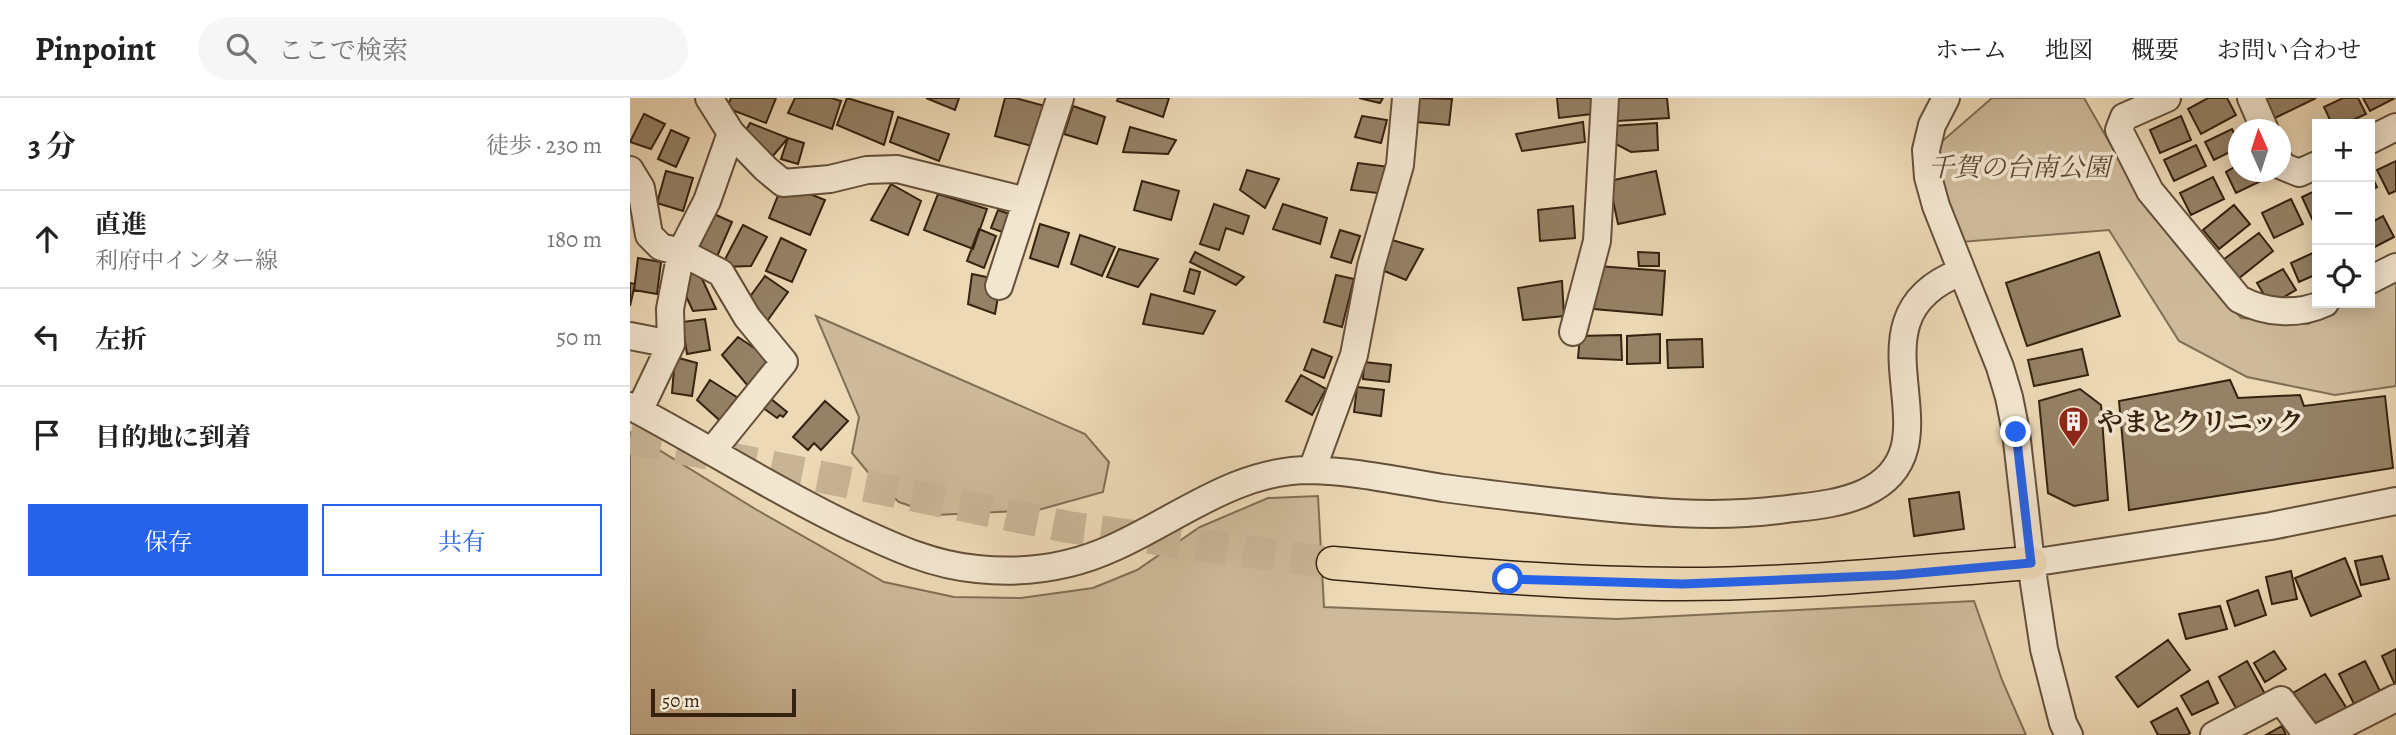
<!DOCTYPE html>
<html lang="ja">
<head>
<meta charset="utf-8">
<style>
	:root { --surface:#fff; --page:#f6f6f6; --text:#222; --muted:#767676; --line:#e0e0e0; --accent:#2563eb }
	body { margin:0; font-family:Alegreya,"Noto Serif JP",serif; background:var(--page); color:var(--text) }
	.controls { position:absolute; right:21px; top:21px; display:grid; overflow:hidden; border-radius:0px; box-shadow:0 4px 18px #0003 }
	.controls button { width:63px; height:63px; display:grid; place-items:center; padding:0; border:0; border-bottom:2px solid var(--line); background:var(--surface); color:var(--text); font:35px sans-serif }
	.compass { position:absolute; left:1598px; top:21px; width:63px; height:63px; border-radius:50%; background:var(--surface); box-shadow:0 4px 18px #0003; rotate:357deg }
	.scale { position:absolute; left:21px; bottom:18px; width:145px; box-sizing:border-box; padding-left:7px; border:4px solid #36220f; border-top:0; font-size:19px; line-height:24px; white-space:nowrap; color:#36220f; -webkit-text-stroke:5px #f3e6d0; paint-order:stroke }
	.stop { position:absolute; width:21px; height:21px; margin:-16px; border:5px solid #2563eb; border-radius:50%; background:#fff }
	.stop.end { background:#2563eb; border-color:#fff; box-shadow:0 2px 7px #0008 }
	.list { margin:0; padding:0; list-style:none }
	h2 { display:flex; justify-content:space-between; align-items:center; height:91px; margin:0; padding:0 28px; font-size:30px }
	h2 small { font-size:23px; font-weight:400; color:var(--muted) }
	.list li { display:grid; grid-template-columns:46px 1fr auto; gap:21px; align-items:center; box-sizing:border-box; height:98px; padding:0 28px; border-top:2px solid var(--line) }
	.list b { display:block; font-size:26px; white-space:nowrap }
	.list p { margin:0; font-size:23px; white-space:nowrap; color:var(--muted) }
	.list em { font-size:23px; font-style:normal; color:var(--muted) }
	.actions { display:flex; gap:14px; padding:21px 28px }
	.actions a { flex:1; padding:16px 0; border:2px solid var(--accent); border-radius:0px; text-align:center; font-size:24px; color:var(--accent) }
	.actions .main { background:var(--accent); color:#fff }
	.icon { flex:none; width:38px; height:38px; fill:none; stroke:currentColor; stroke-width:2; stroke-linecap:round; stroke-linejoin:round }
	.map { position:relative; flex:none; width:1766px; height:637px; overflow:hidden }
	header { display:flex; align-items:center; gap:42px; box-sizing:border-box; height:98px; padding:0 35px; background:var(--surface); border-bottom:2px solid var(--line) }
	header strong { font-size:33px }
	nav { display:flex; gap:38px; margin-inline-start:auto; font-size:24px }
	.search { width:490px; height:63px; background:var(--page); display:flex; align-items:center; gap:18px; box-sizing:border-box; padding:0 24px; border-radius:38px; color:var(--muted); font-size:26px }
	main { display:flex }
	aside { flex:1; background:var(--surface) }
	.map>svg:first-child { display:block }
</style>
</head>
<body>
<header>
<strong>Pinpoint</strong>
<div class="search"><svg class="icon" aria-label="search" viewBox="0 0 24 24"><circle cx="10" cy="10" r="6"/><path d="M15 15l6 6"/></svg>ここで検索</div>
<nav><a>ホーム</a><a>地図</a><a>概要</a><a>お問い合わせ</a></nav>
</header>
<main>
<aside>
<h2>3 分<small>徒歩 · 230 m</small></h2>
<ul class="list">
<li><svg class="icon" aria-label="ahead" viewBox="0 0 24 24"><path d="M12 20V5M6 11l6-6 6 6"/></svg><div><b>直進</b><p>利府中インター線</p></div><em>180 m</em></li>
<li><svg class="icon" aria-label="left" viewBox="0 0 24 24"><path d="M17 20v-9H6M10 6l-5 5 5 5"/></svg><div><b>左折</b></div><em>50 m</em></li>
<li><svg class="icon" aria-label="arrive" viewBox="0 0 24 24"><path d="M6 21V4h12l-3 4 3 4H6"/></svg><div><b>目的地に到着</b></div></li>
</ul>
<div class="actions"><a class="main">保存</a><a>共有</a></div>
</aside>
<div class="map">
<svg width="1766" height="637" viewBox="0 0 1766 637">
	<rect width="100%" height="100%" fill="#edd9b6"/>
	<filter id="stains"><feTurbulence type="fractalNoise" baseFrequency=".00286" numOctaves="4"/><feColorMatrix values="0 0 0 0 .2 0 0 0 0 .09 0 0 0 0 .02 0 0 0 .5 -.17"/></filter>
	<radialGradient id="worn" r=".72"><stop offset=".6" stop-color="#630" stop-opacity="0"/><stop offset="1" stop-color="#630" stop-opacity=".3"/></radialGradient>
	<path fill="#ceba9a" stroke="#826e54" stroke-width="2" d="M1362 0H1454L1514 105 1611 220 1678 226 1718 205H1740V193L1766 180V288L1705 297 1617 279 1549 243 1479 132 1331 144 1305 74 1309 46Z
		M186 218 455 336 479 364 473 394 408 412 306 417 269 404 246 384 222 355 229 319Z
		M0 334 127 412 254 484 324 499 391 500 463 490 507 472 570 429 638 400 688 398 694 509 987 521 1344 503 1372 582 1396 637H0Z"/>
	<path fill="#958166" stroke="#36220f" stroke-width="2" d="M101 0H146L136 25 97 10Z
		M165 0H201L211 3 202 31 158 15Z
		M217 0 263 14 254 47 207 27Z
		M296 0H329L325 12Z
		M375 0H385L426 11 413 51 365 38Z
		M488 0H539L533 19 487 3Z
		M729 0H753L750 5Z
		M788 0 822 1 819 27 787 24Z
		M927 0H969L970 15 929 20Z
		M985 0H1037L1039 20 987 23Z
		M1578 0H1597L1606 17 1571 36 1558 11Z
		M1632 0H1686L1643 21Z
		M1713 0H1728L1736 16 1714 26H1702L1694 9Z
		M1733 0H1765L1740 13Z
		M443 8 475 19 467 46 434 36Z
		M14 16 35 26 21 51 0 44Z
		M732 18 757 22 751 45 725 39Z
		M1551 18 1561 42 1530 55 1520 32Z
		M268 19 319 36 309 63 260 44Z
		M953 24 955 44 892 53 886 36Z
		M120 25 158 40 142 59 108 47Z
		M1027 25 1028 52 1001 54 984 45 982 28Z
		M500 29 546 42 538 56 493 54Z
		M1602 31 1608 44V50L1584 62 1575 44Z
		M41 32 59 40 46 69 28 61Z
		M158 40 174 45 168 66 151 61Z
		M1566 47 1576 68 1544 83 1534 62Z
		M1766 63V93L1759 96 1747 72Z
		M728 65 760 69 756 96 721 92Z
		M1608 67V74H1631L1635 81 1606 95 1596 74Z
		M617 72 649 81 635 110 610 92Z
		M36 73 63 80 53 113 27 105Z
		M1026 73 1035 116 988 126 979 83Z
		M1740 75 1747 89 1740 93Z
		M1583 79 1594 101 1561 117 1550 95Z
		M512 83 549 93 541 122 504 112Z
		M153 85 195 102 180 137 139 120Z
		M261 86 291 103 278 137 241 122Z
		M1687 92V121L1683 123 1672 99Z
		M308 96 357 111 343 151 294 132Z
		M1661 101 1673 126 1644 140 1632 115Z
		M584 106 619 118 613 136 596 130 589 152 570 146Z
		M653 106 697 120 690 146 643 131Z
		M1604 107 1620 126 1589 151 1573 132Z
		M943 108 945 140 910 143 908 112Z
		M368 112 385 118 378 136 361 130Z
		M84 116 102 124 82 170 68 152Z
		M1753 118 1764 139 1741 151 1740 125Z
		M410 126 439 135 428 169 400 160Z
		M113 127 137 139 121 168 91 169Z
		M349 131 366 138 354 170 337 163Z
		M710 132 730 138 721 165 701 159Z
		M1629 135 1643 153 1608 181 1593 162Z
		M450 137 485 149 472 178 441 166Z
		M151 140 176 152 162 184 136 173Z
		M755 140 793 151 776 182 752 172Z
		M489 151 528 161 508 189 477 179Z
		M1687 153V176L1669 184 1661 165Z
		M565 154 614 179 606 187 560 164Z
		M1008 154 1029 155V168H1009Z
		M1469 154 1490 218 1397 248 1376 185Z
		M8 160 31 164 27 196 4 192Z
		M967 168 1035 173 1032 217 964 211Z
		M560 171 570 174 564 196 554 193Z
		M1653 171 1666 192 1640 207 1627 185Z
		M68 172 86 211 63 213 48 181Z
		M342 176 371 182 365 216 338 206Z
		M706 177 724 181 712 229 694 224Z
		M135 178 158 194 135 226 119 200Z
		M932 183 934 218 893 222 888 190Z
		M0 185 5 186 0 208Z
		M521 196 585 213 573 236 513 226Z
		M75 221 80 252 57 256 52 224Z
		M1030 236V265L997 266V238Z
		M991 237 992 262 948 260 950 238Z
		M108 239 142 262 118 288 92 257Z
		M1072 241 1073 269 1038 270 1037 242Z
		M682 251 702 259 694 280 674 272Z
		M1452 251 1458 277 1404 288 1398 262Z
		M45 259 67 265 62 298 42 295Z
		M734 264 761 267 759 284 733 281Z
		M671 277 696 291 682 317 656 303Z
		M80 282 116 305 96 328 67 302Z
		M1600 282 1608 300 1670 297 1674 308 1755 298 1763 370 1499 412 1489 303Z
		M727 289 754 292 751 318 724 314Z
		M1450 291 1471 307 1478 402 1444 408 1418 395 1409 303Z
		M140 300 157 314 153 319 150 317 147 320 132 309Z
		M195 303 218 323 191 352 184 345 178 352 163 339Z
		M1329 394 1334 431 1284 438 1279 401Z
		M1752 458 1759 481 1731 487 1725 463Z
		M1715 460 1731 498 1681 518 1665 480Z
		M1661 473 1667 501 1642 506 1636 479Z
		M1628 492 1636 517 1605 528 1597 503Z
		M1590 508 1597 531 1556 541 1549 516Z
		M1538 542 1560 572 1508 609 1486 579Z
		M1766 551V586L1765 587 1752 558Z
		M1644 553 1656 571 1635 584 1624 565Z
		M1617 563 1635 596 1607 612 1589 579Z
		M1735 563 1750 593 1724 606 1709 576Z
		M1695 576 1719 614 1687 633 1663 595Z
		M1578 583 1588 605 1562 617 1551 598Z
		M1547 610 1560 635 1557 637H1528L1521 624Z
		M1652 628 1656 637H1636Z"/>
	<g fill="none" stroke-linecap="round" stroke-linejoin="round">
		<path stroke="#c8b495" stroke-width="32" stroke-dasharray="32 16" stroke-linecap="butt" d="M0 340 438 429 703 465"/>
		<defs>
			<path id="minor" d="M79 0 101 35 136 71 153 85 200 81 237 72 267 71 396 103
				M1316 0 1302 27 1296 52 1298 79 1306 108 1370 269 1379 299 1386 334 1401 465 1414 551 1433 625 1439 637
				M1537 0 1494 19 1489 32 1520 93 1609 201C1635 215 1667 218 1695 205
				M1621 0 1635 32
				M1740 42 1766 29
				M1650 64 1652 68 1669 75 1687 67
				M0 72 11 90 19 137 31 149 51 154 91 175 117 219 154 264 82 353
				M1740 182 1766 169
				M369 188 430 0
				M943 234 967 143 975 0
				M0 238 41 246 9 313
				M41 246 40 211 51 154 77 103 101 35
				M0 308C74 347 145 393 221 429 262 448 301 467 347 471 394 476 442 469 485 449 549 420 606 372 680 372 724 373 769 383 813 390 857 396 901 401 945 406 1016 414 1086 421 1157 411 1182 408 1210 406 1234 395 1337 348 1206 222 1331 174
				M682 372 724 257 741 168 770 67 776 0
				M1401 465 1641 428 1766 403
				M1584 637 1651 602 1677 637
				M1693 637 1766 600"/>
			<path id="major" d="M703 465C819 475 935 486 1052 486 1168 486 1285 474 1401 465"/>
		</defs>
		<use href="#minor" stroke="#645039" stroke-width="30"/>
		<use href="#major" stroke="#36220f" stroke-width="35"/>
		<use href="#minor" stroke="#f3e6d0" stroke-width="26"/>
		<use href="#major" stroke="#edd9b6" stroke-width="32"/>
	</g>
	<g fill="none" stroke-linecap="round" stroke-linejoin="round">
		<path stroke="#2563eb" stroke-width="9" d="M878 481 1053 486 1266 477 1401 465 1386 334"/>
	</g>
	<defs>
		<symbol id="building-pin" viewBox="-11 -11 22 30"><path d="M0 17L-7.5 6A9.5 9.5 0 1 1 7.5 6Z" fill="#8f2418" stroke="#f3e6d0"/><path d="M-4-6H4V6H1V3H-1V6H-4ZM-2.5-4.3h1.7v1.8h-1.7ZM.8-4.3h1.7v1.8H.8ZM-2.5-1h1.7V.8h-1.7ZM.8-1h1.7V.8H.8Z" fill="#fff"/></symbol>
	</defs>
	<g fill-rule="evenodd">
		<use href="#building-pin" x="1426" y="306" width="35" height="47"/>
	</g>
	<g text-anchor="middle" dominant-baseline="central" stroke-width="7" stroke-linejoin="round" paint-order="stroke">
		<g font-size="26" font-style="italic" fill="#5c4832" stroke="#f3e6d0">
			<text x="1389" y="69">千賀の台南公園</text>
		</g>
		<g font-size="26" font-weight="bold" fill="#36220f" stroke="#f3e6d0" text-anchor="start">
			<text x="1467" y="324">やまとクリニック</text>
		</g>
	</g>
	<rect width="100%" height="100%" filter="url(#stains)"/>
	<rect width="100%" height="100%" fill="url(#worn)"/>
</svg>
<div class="controls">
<button>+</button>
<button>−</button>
<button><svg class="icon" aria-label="locate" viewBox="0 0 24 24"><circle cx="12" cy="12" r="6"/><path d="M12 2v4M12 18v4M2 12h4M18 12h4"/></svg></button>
</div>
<svg class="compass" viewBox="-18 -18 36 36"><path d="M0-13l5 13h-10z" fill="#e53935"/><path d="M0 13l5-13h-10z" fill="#767676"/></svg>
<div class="scale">50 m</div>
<div class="stop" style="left:878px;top:481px"></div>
<div class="stop end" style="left:1386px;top:334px"></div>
</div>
</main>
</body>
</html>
